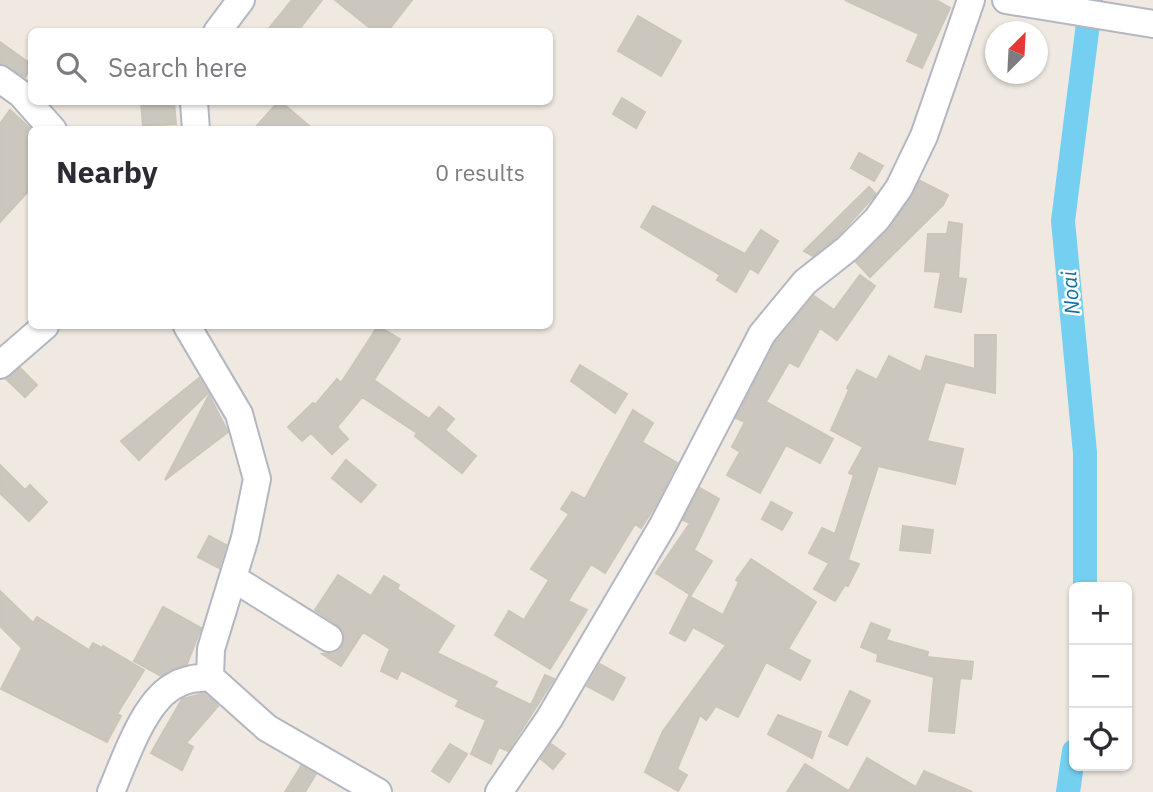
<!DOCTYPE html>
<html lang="en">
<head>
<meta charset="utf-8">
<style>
	:root { --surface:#fff; --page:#f7f7f7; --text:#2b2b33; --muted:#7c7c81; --line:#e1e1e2 }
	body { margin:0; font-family:"IBM Plex Sans",sans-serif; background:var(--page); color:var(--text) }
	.controls { position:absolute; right:21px; bottom:21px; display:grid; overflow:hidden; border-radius:10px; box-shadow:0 2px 5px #0004 }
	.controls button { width:63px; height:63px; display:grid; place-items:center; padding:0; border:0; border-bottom:2px solid var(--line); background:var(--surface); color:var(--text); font:35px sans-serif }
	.compass { position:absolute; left:985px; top:21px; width:63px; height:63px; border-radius:50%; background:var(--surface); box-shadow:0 2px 5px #0004; rotate:24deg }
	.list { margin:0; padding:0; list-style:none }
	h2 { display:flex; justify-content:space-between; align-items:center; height:91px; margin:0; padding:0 28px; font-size:30px }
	h2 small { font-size:23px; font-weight:400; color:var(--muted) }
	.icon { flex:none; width:38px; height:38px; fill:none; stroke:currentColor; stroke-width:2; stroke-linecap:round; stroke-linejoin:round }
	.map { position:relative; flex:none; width:1153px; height:792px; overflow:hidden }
	.search { position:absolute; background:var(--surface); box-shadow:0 2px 5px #0004; left:28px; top:28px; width:525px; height:77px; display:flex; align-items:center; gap:18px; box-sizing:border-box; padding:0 24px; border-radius:10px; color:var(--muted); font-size:26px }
	.panel { position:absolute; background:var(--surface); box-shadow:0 2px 5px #0004; left:28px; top:126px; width:525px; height:203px; border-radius:10px }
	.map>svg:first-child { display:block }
</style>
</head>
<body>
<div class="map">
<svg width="1153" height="792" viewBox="0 0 1153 792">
	<rect width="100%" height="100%" fill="#efe9e1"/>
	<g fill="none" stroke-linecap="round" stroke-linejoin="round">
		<path stroke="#75cff0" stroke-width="24" d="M1085 587V453L1063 221 1091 0
			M1068 792 1074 751"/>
	</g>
	<path fill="#cbc7bf" stroke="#cbc5ba" stroke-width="2" d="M292 0H322L297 32H266Z
		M335 0H412L387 32H375Z
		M845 0H936L950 8 922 68 907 61 919 34Z
		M638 16 681 41 661 76 618 51Z
		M0 42 32 65 25 77 0 63Z
		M622 98 645 112 636 128 613 114Z
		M141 102H174L176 124 143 126Z
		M278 102H281L314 130H253Z
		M10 110 32 130V187L0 222V124Z
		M859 153 883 166 874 181 851 168Z
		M920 181 948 195 943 205 870 277 856 262 890 228Z
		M869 187 876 194 837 237 813 256 804 251Z
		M653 206 745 254 761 230 778 241 758 273 750 268 736 292 717 280 720 275 641 227Z
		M949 222 962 224 958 278 966 279 961 312 935 307 941 272 925 271 928 234H947Z
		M860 275 875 286 837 340 820 328 798 367 789 362 766 402 833 439 820 463 786 445 760 493 727 475 740 452 732 447 745 422 736 418 775 343 814 296 834 310Z
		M378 326 400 339 374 380 429 419 439 407 454 419 445 430 476 456 462 473 415 436 417 433 362 397 337 427 348 439 332 454 311 433 302 441 288 427 313 403 315 405 337 379 341 383Z
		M975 335H996L995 393 945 382 927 441 963 449 955 484 878 466 848 560 859 564 848 586 845 585 835 601 814 589 829 563 809 553 822 528 835 534 854 475 849 473 863 447 831 430 849 390 847 388 857 370 877 380 889 356 921 372 926 356 975 369Z
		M580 365 627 394 615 413 571 381Z
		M20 368 37 385 25 397 6 379Z
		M199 378 208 393 139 460 121 441Z
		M209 395 228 432 165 480Z
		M633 410 653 423 642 442 677 463 655 506 641 528 635 524 605 573 591 564 568 601 587 610 550 669 495 635 509 611 524 620 549 580 531 569 569 514 561 509 572 492 585 499Z
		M346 460 376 485 361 502 332 478Z
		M0 465 25 490 30 485 47 502 29 521 0 493Z
		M700 488 719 499 694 550 712 561 691 595 656 573 690 523 683 520Z
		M771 502 792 513 782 530 762 519Z
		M903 526 933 530 930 553 900 550Z
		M209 536 226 545 219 568 198 557Z
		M751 559 816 602 788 649 810 661 800 680 766 662 738 717 716 706 706 720 700 715 677 769 687 775 678 791 645 772 663 731 726 645 693 627 685 641 670 633 689 596 723 615 739 582 736 580Z
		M338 575 371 596 384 576 399 585 397 589 454 626 437 653 497 682 494 687 531 705 545 675 554 679 508 751 499 747 491 764 471 754 486 720 456 706 459 700 401 670 397 679 381 671 390 649 363 632 341 666 322 654 337 652 345 639 339 626 315 610Z
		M0 591 33 623 37 617 89 650 93 643 102 648 103 646 144 670 117 714 121 716 107 742 1 689 22 648 0 626Z
		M163 607 201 628 187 664 161 676 134 661Z
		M871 623 890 630 886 640 928 652 927 657 973 662 971 679 960 678 954 733 929 731 934 677 877 661 878 654 861 647Z
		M600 664 625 678 613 700 587 686Z
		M850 691 870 701 847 745 829 736Z
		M205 693 218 706 186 743 193 747 182 770 151 753 182 699Z
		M778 715 821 732 812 758 768 734Z
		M450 744 467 754 449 782 432 771Z
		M551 744 565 754 553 769 541 759Z
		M867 758 916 787 924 771 972 792H787L805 764 849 791Z
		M301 766 316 774 305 792H285Z"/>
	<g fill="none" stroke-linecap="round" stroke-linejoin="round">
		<defs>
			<path id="minor" d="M1006 0 1153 24
				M217 32 241 0
				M0 79 21 94 53 130
				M194 102 196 130
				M187 326 239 414 257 479 245 538 211 649 210 677 267 728 378 792
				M0 365 45 326
				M233 578 329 638
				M111 792C124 762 143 704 172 687 184 679 196 678 210 677
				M499 792 549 719 663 525 762 334 805 282 847 249 877 219 899 188 924 136 971 0"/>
		</defs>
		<use href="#minor" stroke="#b4b7c1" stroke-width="30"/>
		<use href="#minor" stroke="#fff" stroke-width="26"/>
	</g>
	<g text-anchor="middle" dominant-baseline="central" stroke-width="5" stroke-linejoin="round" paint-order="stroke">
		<g font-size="21" font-style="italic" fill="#0d6fa3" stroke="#fff">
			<text transform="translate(1070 293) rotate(-95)">Noai</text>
		</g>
	</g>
</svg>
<div class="controls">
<button>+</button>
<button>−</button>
<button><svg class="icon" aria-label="locate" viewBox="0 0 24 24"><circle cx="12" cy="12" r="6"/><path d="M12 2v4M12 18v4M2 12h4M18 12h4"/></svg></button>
</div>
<svg class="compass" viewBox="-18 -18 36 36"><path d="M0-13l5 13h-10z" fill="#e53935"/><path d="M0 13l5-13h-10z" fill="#7c7c81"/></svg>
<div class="search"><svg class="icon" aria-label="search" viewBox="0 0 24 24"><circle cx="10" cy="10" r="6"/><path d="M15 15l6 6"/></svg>Search here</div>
<section class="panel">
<h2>Nearby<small>0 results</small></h2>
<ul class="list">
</ul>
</section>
</div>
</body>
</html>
